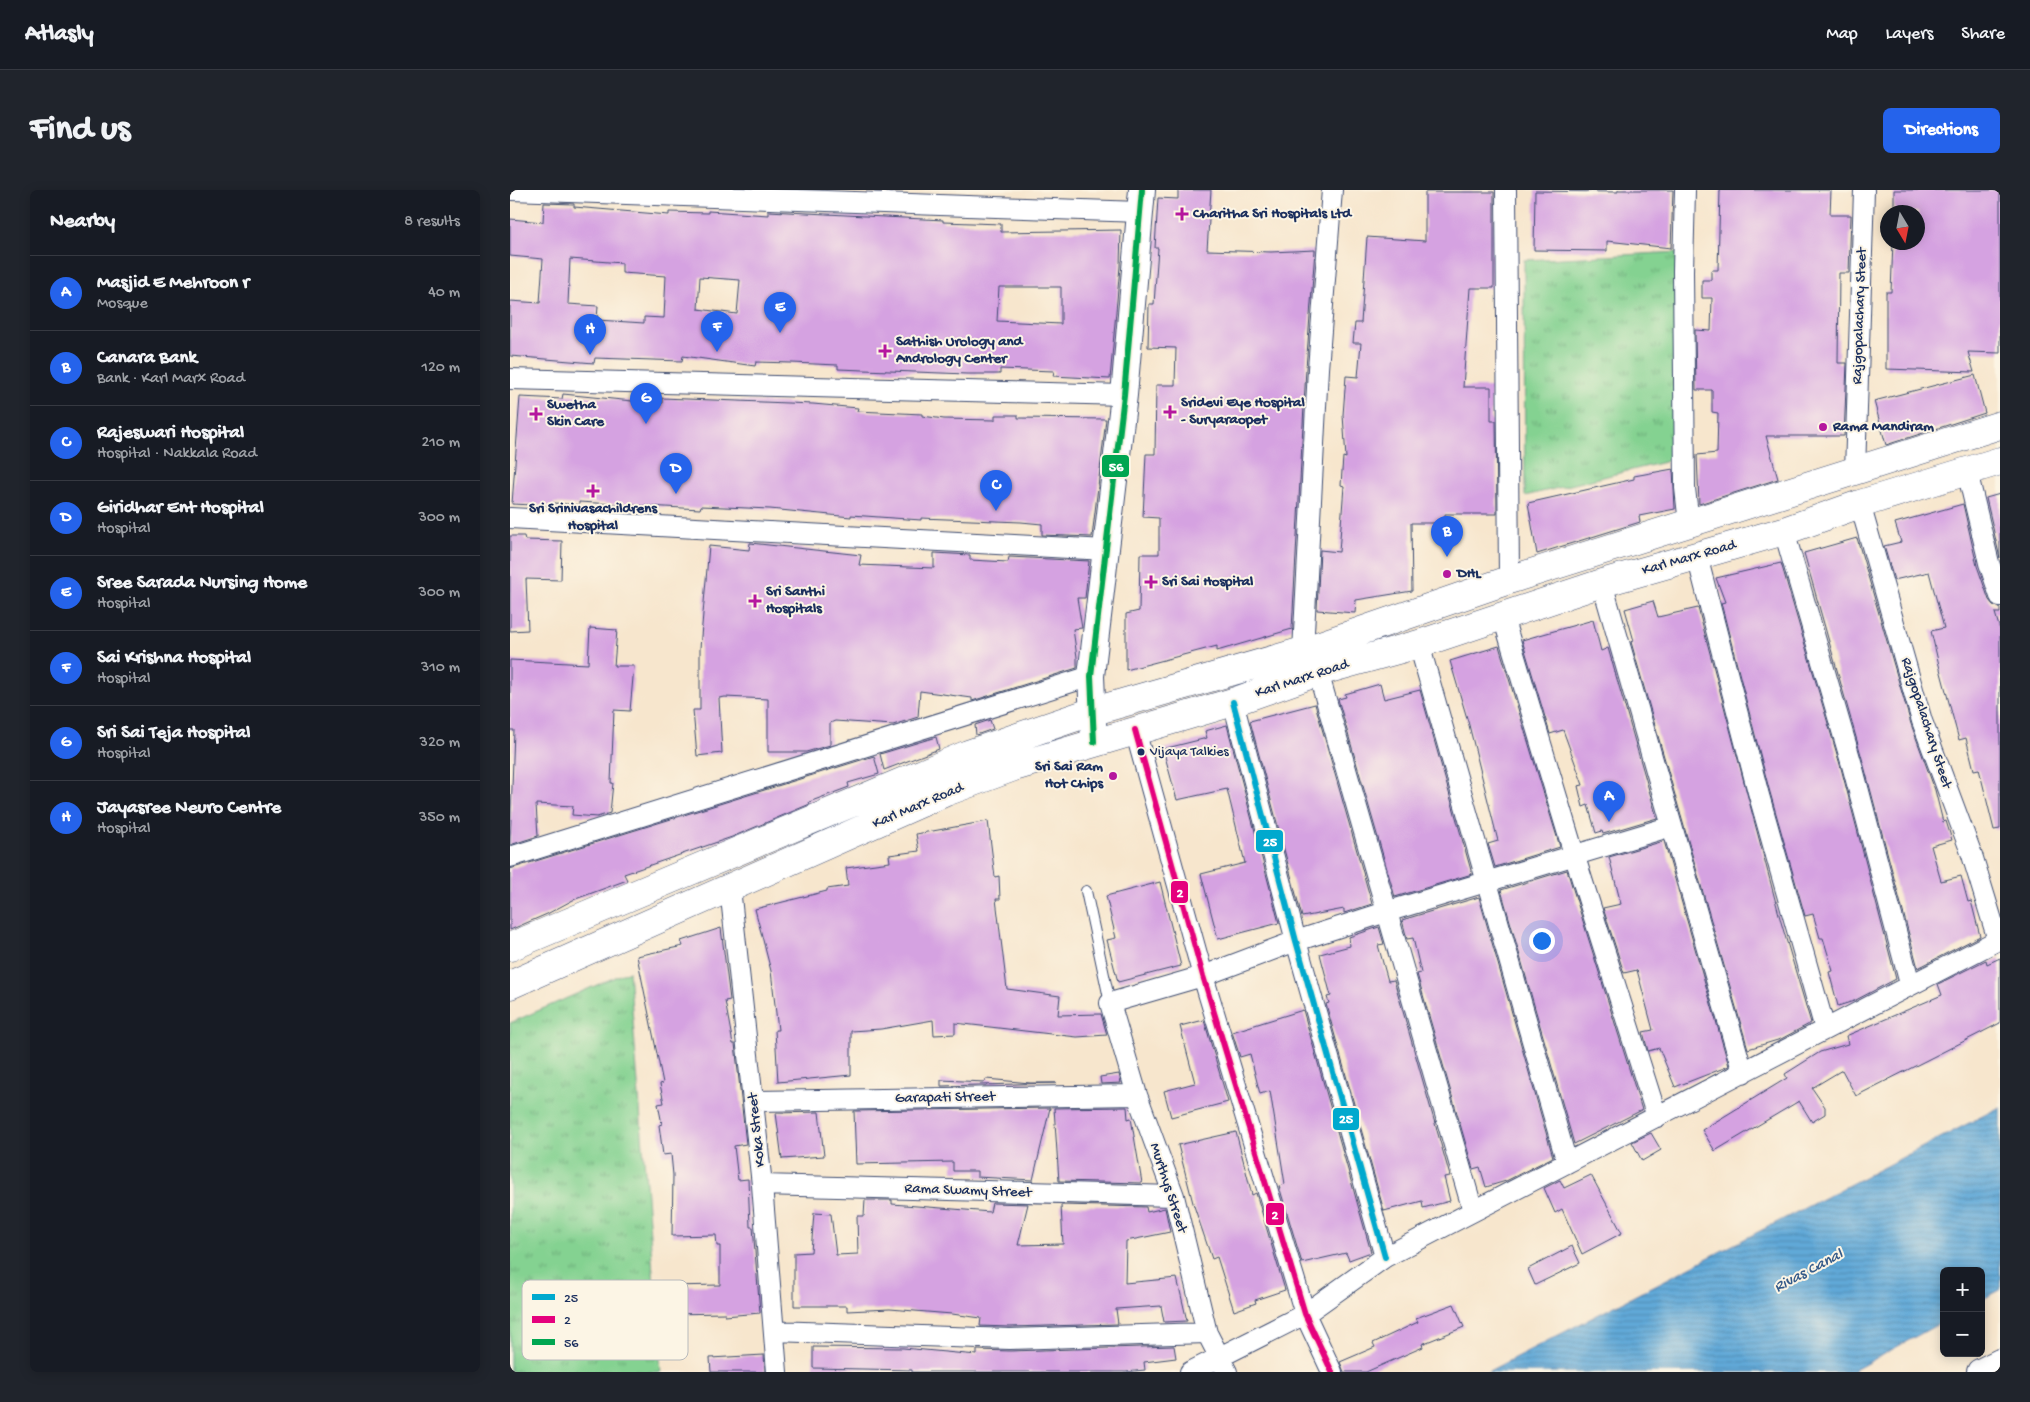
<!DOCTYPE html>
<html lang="en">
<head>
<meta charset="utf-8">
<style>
	:root { --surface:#171b24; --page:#20242c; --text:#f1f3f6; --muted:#9ea1a6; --line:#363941; --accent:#2563eb }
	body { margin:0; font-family:"Gochi Hand",sans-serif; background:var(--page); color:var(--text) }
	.controls { position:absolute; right:15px; bottom:15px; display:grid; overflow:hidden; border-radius:8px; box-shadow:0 2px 12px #0003 }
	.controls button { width:45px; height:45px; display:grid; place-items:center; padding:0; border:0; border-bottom:1px solid var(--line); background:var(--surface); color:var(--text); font:25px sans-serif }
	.compass { position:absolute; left:1370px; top:15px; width:45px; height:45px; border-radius:50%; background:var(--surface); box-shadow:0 2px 12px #0003; rotate:170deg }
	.you { position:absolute; left:1031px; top:750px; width:18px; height:18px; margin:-12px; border:4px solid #fff; border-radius:50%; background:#1a73e8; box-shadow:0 0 0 8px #1a73e833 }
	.badge { display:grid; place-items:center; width:32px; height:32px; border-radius:50%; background:var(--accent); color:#fff; font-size:16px; font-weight:700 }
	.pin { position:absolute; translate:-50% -41px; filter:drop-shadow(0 1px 2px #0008) }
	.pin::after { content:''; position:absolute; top:26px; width:18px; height:15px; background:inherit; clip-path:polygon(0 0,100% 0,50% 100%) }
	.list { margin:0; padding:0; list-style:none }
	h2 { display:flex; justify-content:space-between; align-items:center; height:65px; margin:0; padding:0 20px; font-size:21px }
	h2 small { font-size:16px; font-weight:400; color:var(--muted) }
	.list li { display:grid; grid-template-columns:32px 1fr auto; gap:15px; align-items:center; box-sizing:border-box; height:75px; padding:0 20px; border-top:1px solid var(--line) }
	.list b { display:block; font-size:19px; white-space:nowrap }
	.list p { margin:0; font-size:16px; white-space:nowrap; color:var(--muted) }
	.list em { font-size:16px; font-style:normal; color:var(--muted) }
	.map { position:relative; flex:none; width:1490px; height:1182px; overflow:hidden; border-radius:8px }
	header { display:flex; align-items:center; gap:30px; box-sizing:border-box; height:70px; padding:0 25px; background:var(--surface); border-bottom:1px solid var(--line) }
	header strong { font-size:24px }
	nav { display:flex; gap:28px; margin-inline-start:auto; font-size:18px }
	.intro { display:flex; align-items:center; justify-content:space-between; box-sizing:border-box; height:120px; padding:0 30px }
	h1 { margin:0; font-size:35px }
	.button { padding:12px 22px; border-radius:8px; background:var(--accent); color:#fff; font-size:18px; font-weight:700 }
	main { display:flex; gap:30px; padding:0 30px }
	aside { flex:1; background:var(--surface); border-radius:8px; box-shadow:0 2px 12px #0003 }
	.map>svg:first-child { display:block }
</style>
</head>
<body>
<header>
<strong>Atlasly</strong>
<nav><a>Map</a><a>Layers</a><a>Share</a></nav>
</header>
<div class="intro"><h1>Find us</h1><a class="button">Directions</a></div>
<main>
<aside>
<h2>Nearby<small>8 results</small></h2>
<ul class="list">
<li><span class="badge">A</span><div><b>Masjid E Mehroon r</b><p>Mosque</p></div><em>40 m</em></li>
<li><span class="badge">B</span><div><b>Canara Bank</b><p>Bank · Karl Marx Road</p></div><em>120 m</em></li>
<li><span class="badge">C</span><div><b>Rajeswari Hospital</b><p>Hospital · Nakkala Road</p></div><em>210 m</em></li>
<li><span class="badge">D</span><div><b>Giridhar Ent Hospital</b><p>Hospital</p></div><em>300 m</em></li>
<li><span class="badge">E</span><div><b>Sree Sarada Nursing Home</b><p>Hospital</p></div><em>300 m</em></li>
<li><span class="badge">F</span><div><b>Sai Krishna Hospital</b><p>Hospital</p></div><em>310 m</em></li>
<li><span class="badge">G</span><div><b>Sri Sai Teja Hospital</b><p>Hospital</p></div><em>320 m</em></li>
<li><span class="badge">H</span><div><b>Jayasree Neuro Centre</b><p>Hospital</p></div><em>350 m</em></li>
</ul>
</aside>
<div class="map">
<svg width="1490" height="1182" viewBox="0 0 1490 1182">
	<defs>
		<pattern id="grass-tufts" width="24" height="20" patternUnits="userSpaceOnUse" patternTransform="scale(1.25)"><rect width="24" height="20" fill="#84d291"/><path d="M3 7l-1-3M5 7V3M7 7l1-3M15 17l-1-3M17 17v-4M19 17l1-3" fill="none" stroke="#6bab7a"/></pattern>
		<pattern id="water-rules" width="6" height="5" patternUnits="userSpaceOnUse" patternTransform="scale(1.25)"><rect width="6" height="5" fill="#61a9d8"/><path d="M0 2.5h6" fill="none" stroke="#4f8ab2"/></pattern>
	</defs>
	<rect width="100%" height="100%" fill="#fcf5e5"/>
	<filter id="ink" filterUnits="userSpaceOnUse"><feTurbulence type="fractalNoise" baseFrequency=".02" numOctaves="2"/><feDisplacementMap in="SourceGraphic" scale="10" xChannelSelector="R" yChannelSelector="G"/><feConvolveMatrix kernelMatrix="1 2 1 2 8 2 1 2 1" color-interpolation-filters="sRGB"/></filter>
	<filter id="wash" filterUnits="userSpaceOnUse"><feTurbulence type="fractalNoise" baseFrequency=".0096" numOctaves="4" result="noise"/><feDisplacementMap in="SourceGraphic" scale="20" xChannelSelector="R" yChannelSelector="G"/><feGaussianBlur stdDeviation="1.12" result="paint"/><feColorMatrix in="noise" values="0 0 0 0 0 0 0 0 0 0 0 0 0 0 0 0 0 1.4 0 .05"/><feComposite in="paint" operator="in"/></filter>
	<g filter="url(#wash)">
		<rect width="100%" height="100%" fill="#f7e6cd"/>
		<path fill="url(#grass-tufts)" stroke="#508078" d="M1170 62 1163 270 1015 306 1014 70Z
			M119 781 151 1182H0V833Z"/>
		<path fill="url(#water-rules)" stroke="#3e6c9b" d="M1490 917V1100L1471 1110V1081H1434V1131L1341 1182H977Z"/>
		<g id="blocks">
			<path fill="#d5a2e1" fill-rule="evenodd" d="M668 0H701L697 60 761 62 805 60 796 178 782 439 707 461V456L616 480V424L629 421 630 364H649V328L633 327 636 264H645L646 195H665L666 158 638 157 639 114H644L648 58H645L648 8 668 9Z
				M1108 0H1163L1161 58 1097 51V61L1024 60 1025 1 1108 2Z
				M1210 0H1321L1320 25H1341L1339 83H1329L1328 173H1337L1334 246H1256L1268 289 1189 314 1187 265 1207 263 1208 223 1202 222V200H1186L1185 140 1201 141 1202 108H1192V90H1201V80H1208Z
				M1384 0H1490V163L1458 162 1464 182 1376 179V102H1381L1383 52H1408V22H1384Z
				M915 2H984V98H960L953 197H981V231H986L987 324H935V333H901L902 401 846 410 845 423 807 420 810 360 829 362 834 296 831 295 833 267 836 268 833 225 836 186 848 187 851 153H843L845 133H851L857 47 915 51Z
				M34 13 64 14V17L159 25V22L198 23V21L258 25V21L433 30V32L491 34V42L611 40 610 76 600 189 543 186 544 181 490 179V184H457L328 179V175L282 173 246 172 245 176 173 166 172 171 85 168 84 173 0 166V111L30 113 33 69 0 66V29L33 32ZM60 69 112 73V83L156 86 154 128 134 127V133L87 130 88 116 58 114ZM190 87 230 90 227 124 188 119ZM489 97H551V134L487 131Z
				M1465 185 1475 223 1376 255 1364 211Z
				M53 204 152 214V208L303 214 348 218 347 221 412 224V226L434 229 485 230V225H508V228L596 229 582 347 532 345V334L511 332 411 328V330L341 325V327L260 319 191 316 190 319 69 312V315L44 313V316L2 314 10 207 52 209Z
				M1163 279 1165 319 1129 326 1130 332 1027 364 1018 313 1124 289V286Z
				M1490 304V368L1476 308Z
				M1453 314 1467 376 1479 410 1483 415 1490 418V423H1485L1490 440V639L1484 640 1469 579 1464 580 1456 548 1449 550 1429 475 1421 441 1434 438 1419 382 1384 390 1374 356 1391 352 1385 333Z
				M0 346H14L15 350 52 351 51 390 16 389 18 440 0 441Z
				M1347 348 1401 534 1425 600 1433 632 1436 631 1442 650 1421 656 1431 691 1451 686 1458 712 1461 711 1470 746 1408 778 1353 572 1294 363Z
				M240 353 351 365 349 375 424 378V363L460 365V370L498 372 499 367 579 371 575 408H567L572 438 563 439 567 467V478L462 511V508L410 501 408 527 383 535 325 531 320 533V555L296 562H258V509L215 507 209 508 212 563 187 566 183 520H190V458L199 356 239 360Z
				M1271 373 1331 578 1386 789 1344 811 1328 816 1319 782 1323 781 1313 748H1310L1303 724 1295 726 1259 599 1211 413 1215 412 1206 388Z
				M1143 411 1148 427 1188 418 1271 732 1301 833 1271 849 1238 859 1121 452 1124 451 1115 419Z
				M1083 430 1091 461 1098 458 1147 628 1093 644 1092 641 1086 643 1078 615 1073 617 1068 596 1073 595 1053 540 1040 544 1012 450Z
				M80 438 107 440 104 476H124L120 521 104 520 101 593H103L100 623 87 627 62 625 63 616 26 614 28 646 0 655 4 540H0V470L78 474Z
				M989 456 1050 657 985 677 978 654 988 651 959 535 940 471Z
				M870 494 874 509 910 500 962 684 885 707 828 509 836 507 835 504Z
				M805 514 862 714 834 723V719L792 727 740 531Z
				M480 530 483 539 466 545 465 535Z
				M717 535 769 733 708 749 691 684 735 673 717 599 667 610 653 559 697 548 695 541Z
				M426 547 429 559 374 580 370 564Z
				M364 566 369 584 338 593 339 597 299 612 300 614 222 647 114 684 117 690 63 710 37 724 0 740V679Z
				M478 631 485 687 489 686 490 709H486L497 799 550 806 548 825 591 824 597 845 567 847 445 833V844L424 845 423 830 371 839 341 841V885L268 892 265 840H268L261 781 245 719 317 701V699L338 696 336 678 380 672 379 665 409 661 406 644Z
				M1154 651 1219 876 1165 897 1149 858 1138 861 1133 842 1143 840 1127 780 1114 783 1093 718 1111 714 1099 667Z
				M1057 680 1132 920 1064 954 991 700Z
				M650 692 671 776 608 792 597 750 606 748 596 706Z
				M969 707 1043 967 996 991 976 997 970 977 963 979 907 784 911 783 903 748 897 749 892 730Z
				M869 737 874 754 868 755 878 791 884 790 940 986 934 987 940 1011 913 1018 912 1011 874 1021 816 814 819 813 817 807 821 806 810 764 840 756 839 747Z
				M211 738 220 810 215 811 223 854H225L236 954 224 956 228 990 238 989 240 1037H243L250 1123 215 1126V1123L161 1124 160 1096 210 1095V1056H207L206 1045 162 1046 163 985 161 964 153 965 149 935 152 934 148 914 154 913 150 894 153 893 127 766 173 756 171 751Z
				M1490 768V833L1346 906 1332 880 1302 898 1315 917V924L1302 932 1289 911 1205 961 1192 940 1277 888 1275 884 1310 862 1338 854 1336 846 1432 805 1428 794 1476 770 1477 774Z
				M793 820 861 1062 839 1070 836 1063 792 1073 769 996 775 994 760 901 750 904 740 864 730 867 722 842Z
				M694 830 718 912 661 927 654 901 685 893 670 836Z
				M609 884 611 893 591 894 590 887Z
				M476 889 520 893H546L431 896V890L475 892Z
				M617 917 618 929 621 928 632 993 549 991 544 918Z
				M540 918 523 990 467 987V981H443V972L346 974 344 921Z
				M309 922 314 966 272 969 266 923Z
				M726 942 742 1005 746 1003 775 1100 745 1110 746 1113 724 1121 707 1067 702 1069 683 1013 668 955Z
				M1141 943 1151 960 1132 971 1122 952Z
				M1081 985 1112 1043 1072 1064 1052 1019 1045 1023 1034 998 1050 990 1054 998Z
				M355 1010H382V1014L480 1022 482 1013 518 1014 508 1055 553 1054 551 1015 636 1017 637 1022 655 1018 660 1042 616 1051 615 1093 667 1088 677 1131 654 1132 651 1116 606 1119 608 1134 500 1137 470 1136 471 1128 442 1124 380 1119 337 1121V1116H284V1063L301 1062 304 1023 321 1024 326 1065 348 1064 347 1026H354Z
				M1062 1056 1070 1073 1025 1095 1018 1079Z
				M944 1114 954 1137 912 1154 913 1157 856 1182H834L830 1172 865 1157 863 1153 908 1132 906 1128Z
				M664 1156 666 1168 634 1172 635 1180 616 1182H402V1180L303 1178V1157L393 1158 467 1165V1160L500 1161Z
				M254 1165 255 1182H201L200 1168Z"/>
		</g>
	</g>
	<g filter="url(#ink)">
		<use href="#blocks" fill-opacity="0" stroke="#3c4a6f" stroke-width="1"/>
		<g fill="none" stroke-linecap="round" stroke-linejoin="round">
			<defs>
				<path id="service" d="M576 701 600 813"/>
				<path id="minor" d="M1 0 630 22
					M996 0 999 390
					M1175 0 1173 81 1175 298 1179 334
					M0 189 614 205
					M1345 281 1354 0
					M1457 281 1479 373 1490 406
					M1350 314 1412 531 1462 665 1488 750
					M0 328 596 360
					M1274 341 1342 575 1400 794
					M1187 366 1248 602 1315 839
					M1092 393 1233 883
					M993 427 1064 664 1147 927
					M909 454 1057 973
					M793 461 808 179 822 0
					M808 482 963 1021
					M723 512 786 751 875 1067
					M625 540 693 786 795 1124 822 1182
					M0 667 581 486
					M220 698 252 995 267 1182
					M244 911 627 905
					M252 995 664 1006
					M264 1141 500 1149 697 1143
					M680 1182 795 1124 875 1067 1490 749
					M717 1182 697 1143 664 1006 627 905 600 813 693 786 786 751 876 722 1162 636"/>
				<path id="tertiary" d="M584 552 581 486 614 205 632 0
					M1470 1182 1490 1172"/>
				<path id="secondary" d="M0 757 458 564 581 522 793 461 999 390 1490 235
					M0 795 436 602 504 577 723 512 808 482 909 454 1092 393 1274 341 1350 314 1490 271"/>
			</defs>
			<use href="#service" stroke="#3c4a6f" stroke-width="12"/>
			<use href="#minor" stroke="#3c4a6f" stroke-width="22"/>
			<use href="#tertiary" stroke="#3c4a6f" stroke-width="28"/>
			<use href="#secondary" stroke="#3c4a6f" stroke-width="29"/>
			<use href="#service" stroke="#fff" stroke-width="10"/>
			<use href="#minor" stroke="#fff" stroke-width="20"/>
			<use href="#tertiary" stroke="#fff" stroke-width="26"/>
			<use href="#secondary" stroke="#fff" stroke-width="28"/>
			<defs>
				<path id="bus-1" d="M723 512 786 751 875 1067"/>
				<path id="bus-2" d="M625 540 693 786 795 1124 822 1182"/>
				<path id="bus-3" d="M584 552 581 486 614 205 632 0"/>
			</defs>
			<use href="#bus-1" stroke="#fcf5e5" stroke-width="10"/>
			<use href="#bus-2" stroke="#fcf5e5" stroke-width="10"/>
			<use href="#bus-3" stroke="#fcf5e5" stroke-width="10"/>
			<use href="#bus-1" stroke="#00a9ce" stroke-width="6"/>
			<use href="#bus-2" stroke="#e5007d" stroke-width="6"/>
			<use href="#bus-3" stroke="#00a651" stroke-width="6"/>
		</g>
	</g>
	<g fill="#b5179e" stroke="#fcf5e5" stroke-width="2">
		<path d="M669.5 16.5h5v5h5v5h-5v5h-5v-5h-5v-5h5z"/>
		<path d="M372.5 153.5h5v5h5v5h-5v5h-5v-5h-5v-5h5z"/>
		<path d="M657.5 214.5h5v5h5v5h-5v5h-5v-5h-5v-5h5z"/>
		<path d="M23.5 216.5h5v5h5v5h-5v5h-5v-5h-5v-5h5z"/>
		<circle cx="1313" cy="237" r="5"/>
		<path d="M80.5 293.5h5v5h5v5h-5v5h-5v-5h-5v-5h5z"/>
		<circle cx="937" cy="384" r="5"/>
		<path d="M638.5 384.5h5v5h5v5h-5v5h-5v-5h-5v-5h5z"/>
		<path d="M242.5 403.5h5v5h5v5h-5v5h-5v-5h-5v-5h5z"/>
		<circle cx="603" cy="586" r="5"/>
	</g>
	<circle fill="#1b2f5e" stroke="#fcf5e5" stroke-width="2" cx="631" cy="562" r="4.5"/>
	<g text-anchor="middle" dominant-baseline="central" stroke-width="4" stroke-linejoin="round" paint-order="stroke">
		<g font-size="14" fill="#1b2f5e" stroke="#fcf5e5" text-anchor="start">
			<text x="640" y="562">Vijaya Talkies</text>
		</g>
		<g font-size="15" font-weight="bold" fill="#1b2f5e" stroke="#fcf5e5" text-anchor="start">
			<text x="683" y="24">Charitha Sri Hospitals Ltd</text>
			<text x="386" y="152">Sathish Urology and<tspan x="386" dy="17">Andrology Center</tspan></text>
			<text x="671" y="213">Sridevi Eye Hospital<tspan x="671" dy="17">- Suryaraopet</tspan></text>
			<text x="37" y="215">Swetha<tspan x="37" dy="17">Skin Care</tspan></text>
			<text x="1323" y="237">Rama Mandiram</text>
			<text x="83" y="319" text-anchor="middle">Sri Srinivasachildrens<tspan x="83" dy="17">Hospital</tspan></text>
			<text x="947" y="384">DHL</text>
			<text x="652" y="392">Sri Sai Hospital</text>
			<text x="256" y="402">Sri Santhi<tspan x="256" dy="17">Hospitals</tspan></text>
			<text x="593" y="577" text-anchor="end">Sri Sai Ram<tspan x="593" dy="17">Hot Chips</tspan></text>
		</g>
		<g font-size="15" fill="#1b2f5e" stroke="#fcf5e5">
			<text transform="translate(1350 126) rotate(-88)">Rajgopalachary Steet</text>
			<text transform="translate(1179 368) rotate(-16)">Karl Marx Road</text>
			<text transform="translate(792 489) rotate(-18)">Karl Marx Road</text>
			<text transform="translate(1416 533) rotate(72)">Rajgopalachary Steet</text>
			<text transform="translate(408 616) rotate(-23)">Karl Marx Road</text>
			<text transform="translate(435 908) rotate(-1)">Garapati Street</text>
			<text transform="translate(247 940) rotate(-96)">Koka Street</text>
			<text transform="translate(658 998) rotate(72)">Murthys Street</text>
			<text transform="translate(458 1001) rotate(2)">Rama Swamy Street</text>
		</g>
		<g font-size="16" font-style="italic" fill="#345a89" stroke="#fcf5e5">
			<text transform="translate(1299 1082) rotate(-28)">Rivas Canal</text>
		</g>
	</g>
	<rect x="12" y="1090" width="166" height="80" rx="8" fill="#fcf5e5" stroke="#b8babc" stroke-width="1"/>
	<rect x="22" y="1104" width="23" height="6" fill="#00a9ce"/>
	<rect x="22" y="1126" width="23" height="7" fill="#e5007d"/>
	<rect x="22" y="1149" width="23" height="6" fill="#00a651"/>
	<g font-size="14" fill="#1b2f5e">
		<text x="54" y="1112">25</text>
		<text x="54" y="1134">2</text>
		<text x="54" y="1157">56</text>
	</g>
	<g stroke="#fcf5e5" stroke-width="2">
		<rect x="591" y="264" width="29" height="24" rx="5" fill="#00a651"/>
		<rect x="745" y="639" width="29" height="24" rx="5" fill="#00a9ce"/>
		<rect x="660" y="690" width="19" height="24" rx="5" fill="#e5007d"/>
		<rect x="822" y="917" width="28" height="24" rx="5" fill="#00a9ce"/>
		<rect x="755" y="1012" width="20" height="24" rx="5" fill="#e5007d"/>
	</g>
	<g font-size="14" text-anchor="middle" font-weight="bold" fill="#fff">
		<text x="606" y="281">56</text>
		<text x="760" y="656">25</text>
		<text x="670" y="707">2</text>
		<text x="836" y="933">25</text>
		<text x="765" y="1029">2</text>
	</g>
</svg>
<div class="controls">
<button>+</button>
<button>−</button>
</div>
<svg class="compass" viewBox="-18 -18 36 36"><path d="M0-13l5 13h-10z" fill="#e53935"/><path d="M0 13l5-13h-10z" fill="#9ea1a6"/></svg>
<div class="you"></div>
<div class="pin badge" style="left:1099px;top:632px">A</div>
<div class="pin badge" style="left:937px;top:367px">B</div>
<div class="pin badge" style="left:486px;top:321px">C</div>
<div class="pin badge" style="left:166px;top:304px">D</div>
<div class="pin badge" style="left:270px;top:143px">E</div>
<div class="pin badge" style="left:207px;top:162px">F</div>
<div class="pin badge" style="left:136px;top:234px">G</div>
<div class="pin badge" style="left:80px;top:165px">H</div>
</div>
</main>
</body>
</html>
